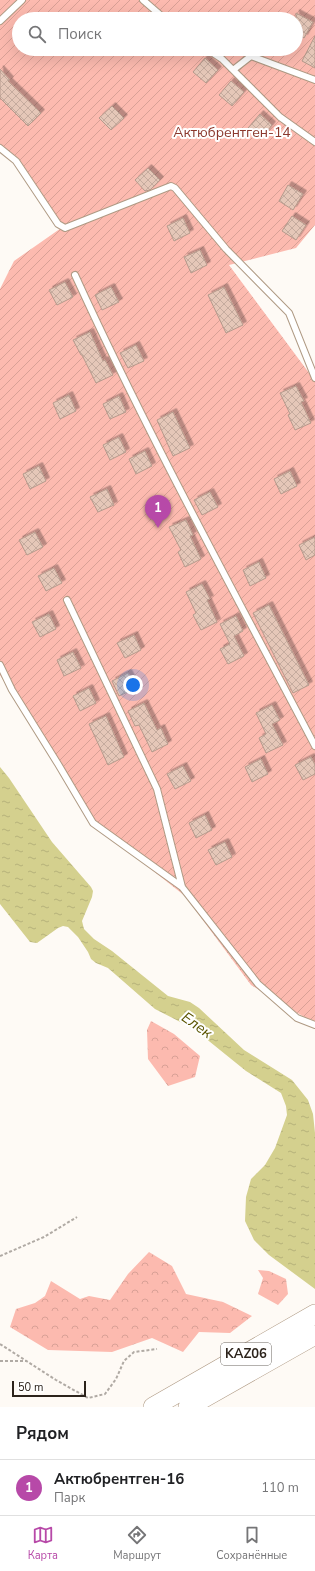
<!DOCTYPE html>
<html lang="ru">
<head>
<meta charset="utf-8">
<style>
	:root { --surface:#fff; --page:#f2f2f2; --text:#202124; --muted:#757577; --line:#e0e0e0; --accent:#b749a8 }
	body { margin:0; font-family:"Nunito Sans",sans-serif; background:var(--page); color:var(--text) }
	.scale { position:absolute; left:12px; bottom:10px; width:74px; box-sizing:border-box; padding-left:4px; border:2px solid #2c231b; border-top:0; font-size:11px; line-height:14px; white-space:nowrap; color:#2c231b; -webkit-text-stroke:3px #fff; paint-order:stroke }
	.you { position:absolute; left:133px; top:685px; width:14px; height:14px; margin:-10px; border:3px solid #fff; border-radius:50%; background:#1a73e8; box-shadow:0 0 0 6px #1a73e833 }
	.badge { display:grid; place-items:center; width:26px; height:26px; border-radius:50%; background:var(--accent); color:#fff; font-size:13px; font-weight:700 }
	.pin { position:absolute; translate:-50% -33px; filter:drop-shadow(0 1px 2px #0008) }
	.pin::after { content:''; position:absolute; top:21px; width:14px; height:12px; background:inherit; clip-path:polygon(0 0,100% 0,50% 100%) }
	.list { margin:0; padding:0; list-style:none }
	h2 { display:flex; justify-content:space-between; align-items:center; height:52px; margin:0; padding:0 16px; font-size:17px }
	h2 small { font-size:13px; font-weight:400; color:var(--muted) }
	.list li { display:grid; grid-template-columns:26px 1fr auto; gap:12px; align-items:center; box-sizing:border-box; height:56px; padding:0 16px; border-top:1px solid var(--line) }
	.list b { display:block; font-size:15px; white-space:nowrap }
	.list p { margin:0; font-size:13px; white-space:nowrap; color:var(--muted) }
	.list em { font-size:13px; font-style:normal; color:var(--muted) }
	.icon { flex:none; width:22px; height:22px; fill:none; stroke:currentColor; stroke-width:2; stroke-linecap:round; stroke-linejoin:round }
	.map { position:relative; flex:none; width:315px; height:1407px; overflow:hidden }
	.search { position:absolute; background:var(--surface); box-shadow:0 4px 16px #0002; left:12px; right:12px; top:12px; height:44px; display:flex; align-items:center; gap:10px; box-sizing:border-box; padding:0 14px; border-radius:22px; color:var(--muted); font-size:15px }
	.sheet { height:108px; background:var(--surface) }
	nav { display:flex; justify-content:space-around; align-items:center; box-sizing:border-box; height:56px; border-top:1px solid var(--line); background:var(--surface); font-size:11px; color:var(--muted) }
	nav a { display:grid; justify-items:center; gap:2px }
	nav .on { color:var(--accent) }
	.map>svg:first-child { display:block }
</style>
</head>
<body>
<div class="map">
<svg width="315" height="1407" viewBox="0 0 315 1407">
	<defs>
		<pattern id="forest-crowns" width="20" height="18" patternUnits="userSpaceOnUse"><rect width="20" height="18" fill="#fcbaaf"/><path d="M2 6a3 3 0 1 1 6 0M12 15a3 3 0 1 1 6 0" fill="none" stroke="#d8a096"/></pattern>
		<pattern id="garden-furrows" width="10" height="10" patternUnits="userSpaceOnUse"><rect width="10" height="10" fill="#fcbaaf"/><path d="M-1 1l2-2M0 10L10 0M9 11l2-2" fill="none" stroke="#d8a096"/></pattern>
		<pattern id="water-ripples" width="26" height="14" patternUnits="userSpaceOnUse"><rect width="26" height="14" fill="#d4d08e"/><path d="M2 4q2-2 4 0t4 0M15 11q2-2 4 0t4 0" fill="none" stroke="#b6b27a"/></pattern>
		<pattern id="building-cross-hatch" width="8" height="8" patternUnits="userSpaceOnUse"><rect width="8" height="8" fill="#e5c7b8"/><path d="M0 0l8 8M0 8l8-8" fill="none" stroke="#c5ab9e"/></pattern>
		<filter id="shadow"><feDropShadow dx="3.5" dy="-3.5" stdDeviation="0" flood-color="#0004"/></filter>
	</defs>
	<rect width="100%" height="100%" fill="#fefaf5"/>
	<path fill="url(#forest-crowns)" d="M151 1021 174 1034 200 1056 195 1077 168 1086 148 1059 147 1030Z
		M149 1252 172 1266 186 1294 223 1302 252 1316 230 1333 199 1332 183 1352 152 1338 112 1352 48 1350 10 1327 16 1309 35 1303 45 1296 51 1281 80 1299 89 1296 110 1300 128 1274Z
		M258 1270 269 1271 286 1279 288 1294 278 1305 258 1294 263 1278Z"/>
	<path fill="url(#garden-furrows)" fill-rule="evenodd" d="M0 0H315V225L296 248 229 265 315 381V1021L306 1018 251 985 185 896 99 828 0 675V289L14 261 64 226 3 148 0 147ZM19 19H296V49H19Z"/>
	<path fill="url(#water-ripples)" d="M0 767 9 778 52 842 91 887 93 891 92 897 82 921 84 929 94 939 112 951 168 996 190 1002 199 1008 244 1050 292 1080 308 1100 313 1114 315 1133V1289L269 1255 254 1240 245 1221 246 1197 251 1179 265 1165 275 1148 287 1115 286 1106 281 1093 246 1071 194 1029 155 1009 108 968 96 963 91 959 88 952 78 937 68 927 63 926 58 928 37 943 30 942 0 904Z"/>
	<path fill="url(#building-cross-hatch)" stroke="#b5998b" filter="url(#shadow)" d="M296 13 313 22 304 38 296 33Z
		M315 36V68L302 61Z
		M205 58 218 70 206 83 193 72Z
		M0 69 10 80 8 81 41 113 28 126 0 98Z
		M231 81 244 92 232 106 219 95Z
		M112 106 124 118 111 130 99 118Z
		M260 114 272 125 261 139 248 128Z
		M148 168 160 180 150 190 145 191 135 180Z
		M288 185 303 194 293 210 279 201Z
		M292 216 306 225 296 240 282 231Z
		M183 218 190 233 174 241 167 226Z
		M200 250 207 265 191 273 184 257Z
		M65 282 73 297 57 305 49 290Z
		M111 287 119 302 102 310 95 295Z
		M224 287 243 325 226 333 208 295Z
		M90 332 103 361 105 360 113 375 96 383 82 355H81L73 340Z
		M136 345 144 361 128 368 120 353Z
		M296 386 304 401 301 402 311 423 295 430 288 415 290 414 280 393Z
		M69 395 76 411 60 419 53 403Z
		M119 396 126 412 110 419 103 404Z
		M173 412 190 448 173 456 157 420Z
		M119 437 126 452 110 460 103 445Z
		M145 451 152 466 136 474 129 459Z
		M39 466 46 481 30 489 23 474Z
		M290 471 297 486 281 494 274 479Z
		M107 489 114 505 98 512 90 497Z
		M210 492 218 507 202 515 194 500Z
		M186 520 193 535 190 536 201 559 185 567 178 552 181 550 169 527Z
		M35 532 43 547 27 555 19 540Z
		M315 537V555L306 560 299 545Z
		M259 562 266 578 250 586 243 570Z
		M54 568 62 583 46 591 38 576Z
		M202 584 210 599 207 600 217 622 201 630 193 615 196 613 186 592Z
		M269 605 309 685 293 693 253 613Z
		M49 614 56 629 40 637 32 622Z
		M236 616 243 631 234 636 244 656 228 664 220 649 230 644 220 624Z
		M134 635 141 650 125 658 117 643Z
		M73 652 81 668 64 676 57 660Z
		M128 673 136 688 119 696 112 681Z
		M89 688 96 703 80 711 73 696Z
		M144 703 157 730 161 728 168 744 152 752 139 725 135 726 128 711Z
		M272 705 280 720 272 724 283 745 266 753 259 738 266 734 256 713Z
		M106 716 124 757 108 765 89 724Z
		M311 757 315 765V774L303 780 295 765Z
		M261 759 268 774 252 782 245 767Z
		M183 766 191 781 175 789 167 774Z
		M205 815 212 830 196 838 189 823Z
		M225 842 232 857 216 865 208 850Z"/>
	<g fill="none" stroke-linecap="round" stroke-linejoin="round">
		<defs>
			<path id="service" d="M143 0 165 19
				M0 21 22 0
				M207 49 222 59 280 117 315 142
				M233 70 251 56 315 80
				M0 148 16 161 58 224 65 228 171 186 175 188 226 249 289 313 315 378
				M75 275C148 435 233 590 315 746
				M67 600 157 789 182 887 258 984 297 1018 315 1025
				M0 665 12 690 58 764 93 823 182 887"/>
			<path id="trunk" d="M153 1407 315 1314
				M188 1407 315 1335"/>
		</defs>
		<use href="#service" stroke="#af9a84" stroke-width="8"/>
		<use href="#trunk" stroke="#af9a84" stroke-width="20"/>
		<path stroke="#b0aaa4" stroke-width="2" stroke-dasharray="3 2" stroke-linecap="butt" d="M0 1256 44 1237 77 1217
			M0 1344 56 1380 88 1398 105 1394 116 1379 124 1361 134 1352 157 1349
			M0 1361H27"/>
		<use href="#service" stroke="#fff" stroke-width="6"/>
		<use href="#trunk" stroke="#fff" stroke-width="19"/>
	</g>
	<g text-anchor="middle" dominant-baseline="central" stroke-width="4" stroke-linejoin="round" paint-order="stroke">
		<rect fill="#fff" stroke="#6b655f" stroke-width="1" x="221" y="1343" width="50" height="22" rx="3"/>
		<g font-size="13" font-weight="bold" fill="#2c231b">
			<text x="246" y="1354">KАZ06</text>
		</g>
		<g font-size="14" fill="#8b382d" stroke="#fff">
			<text x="232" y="132">Актюбрентген-14</text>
		</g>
		<g font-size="15" font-style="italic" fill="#5a5401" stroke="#fff">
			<text transform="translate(197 1025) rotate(35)">Елек</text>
		</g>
	</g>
</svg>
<div class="scale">50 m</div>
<div class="you"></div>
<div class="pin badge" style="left:158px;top:528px">1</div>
<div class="search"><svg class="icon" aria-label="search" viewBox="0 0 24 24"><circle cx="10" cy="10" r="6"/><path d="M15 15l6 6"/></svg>Поиск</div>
</div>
<section class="sheet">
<h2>Рядом<small></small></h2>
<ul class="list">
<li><span class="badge">1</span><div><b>Актюбрентген-16</b><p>Парк</p></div><em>110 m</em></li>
</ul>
</section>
<nav>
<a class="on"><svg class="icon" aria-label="map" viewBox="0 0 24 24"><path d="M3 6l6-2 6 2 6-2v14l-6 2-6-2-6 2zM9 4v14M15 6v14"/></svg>Карта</a>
<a><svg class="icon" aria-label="directions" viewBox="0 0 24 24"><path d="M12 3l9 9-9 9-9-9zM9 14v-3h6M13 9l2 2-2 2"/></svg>Маршрут</a>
<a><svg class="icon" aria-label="saved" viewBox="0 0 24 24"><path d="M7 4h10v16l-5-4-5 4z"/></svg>Сохранённые</a>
</nav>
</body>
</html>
